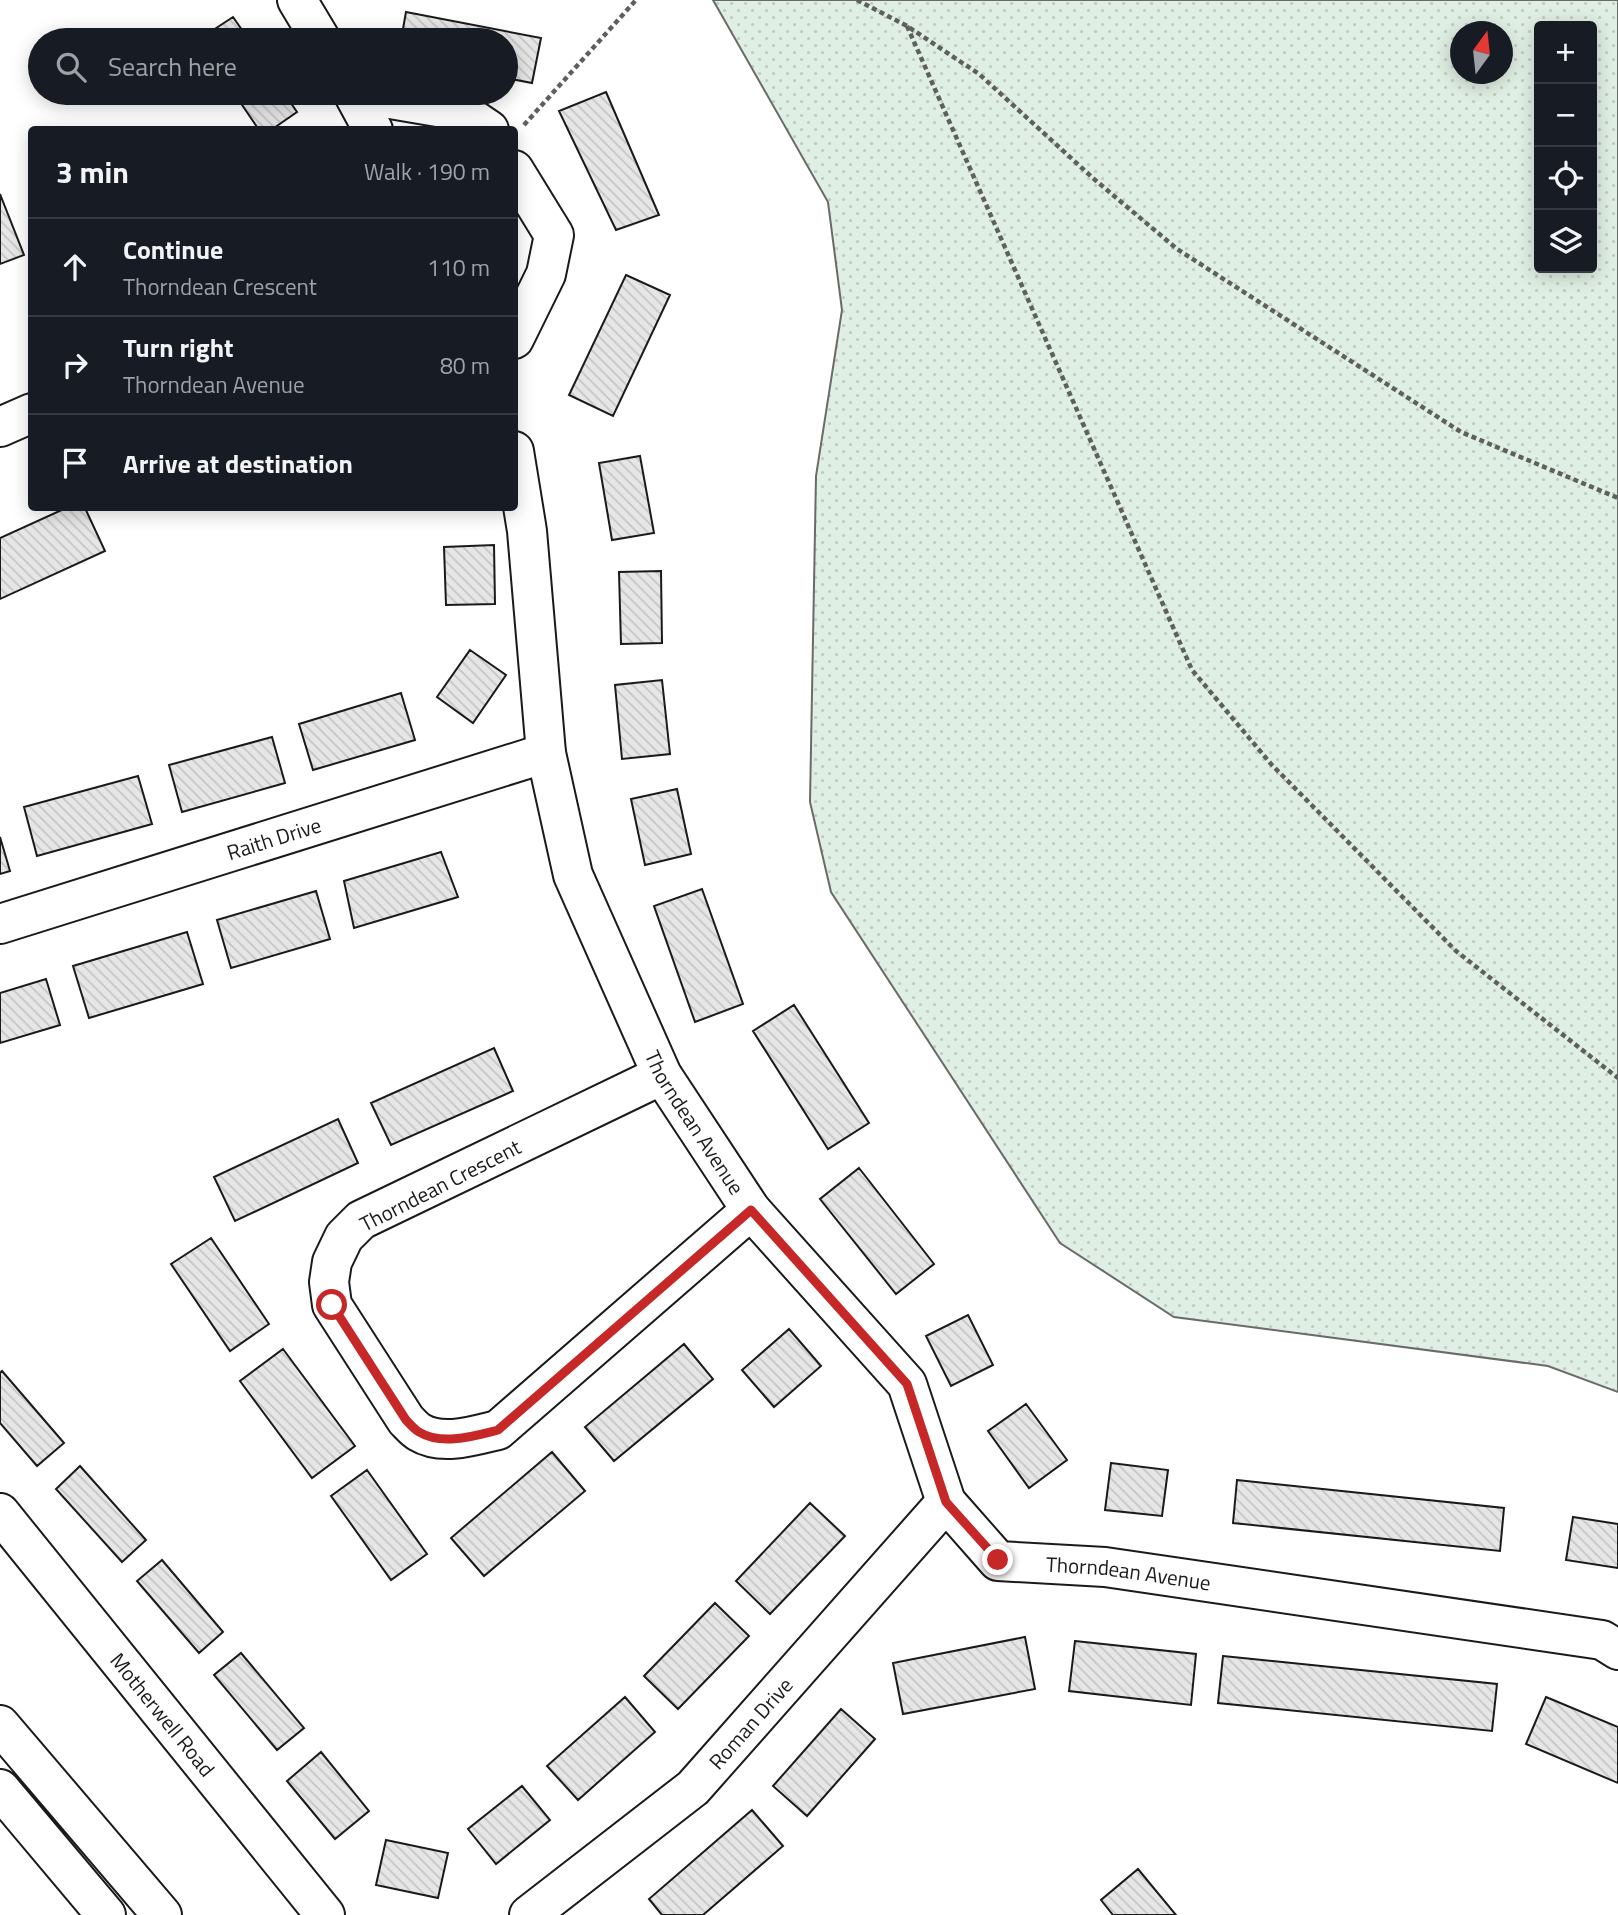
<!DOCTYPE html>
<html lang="en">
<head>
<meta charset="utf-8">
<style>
	:root { --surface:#171b24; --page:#20242c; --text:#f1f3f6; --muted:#9ea1a6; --line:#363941 }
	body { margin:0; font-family:"Titillium Web",sans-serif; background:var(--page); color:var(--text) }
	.controls { position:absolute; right:21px; top:21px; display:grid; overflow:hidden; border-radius:7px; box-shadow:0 4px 18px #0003 }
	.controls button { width:63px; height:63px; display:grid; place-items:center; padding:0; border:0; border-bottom:2px solid var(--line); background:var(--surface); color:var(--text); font:35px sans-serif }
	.compass { position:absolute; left:1450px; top:21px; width:63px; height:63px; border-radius:50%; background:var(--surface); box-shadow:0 4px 18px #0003; rotate:15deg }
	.stop { position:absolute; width:21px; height:21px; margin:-16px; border:5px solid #c62828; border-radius:50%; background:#fff }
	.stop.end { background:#c62828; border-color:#fff; box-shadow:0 2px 7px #0008 }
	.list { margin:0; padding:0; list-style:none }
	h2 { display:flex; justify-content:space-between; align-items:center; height:91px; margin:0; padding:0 28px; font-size:30px }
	h2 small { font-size:23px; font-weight:400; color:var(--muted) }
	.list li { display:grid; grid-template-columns:46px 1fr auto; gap:21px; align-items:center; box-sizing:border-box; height:98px; padding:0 28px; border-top:2px solid var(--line) }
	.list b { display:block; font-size:26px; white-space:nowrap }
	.list p { margin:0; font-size:23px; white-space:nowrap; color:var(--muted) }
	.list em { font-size:23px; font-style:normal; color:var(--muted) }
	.icon { flex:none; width:38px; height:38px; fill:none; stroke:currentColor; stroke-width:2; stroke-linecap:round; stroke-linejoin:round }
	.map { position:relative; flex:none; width:1618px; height:1915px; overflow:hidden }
	.search { position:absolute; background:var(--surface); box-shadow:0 4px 18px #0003; left:28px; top:28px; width:490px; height:77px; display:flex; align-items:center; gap:18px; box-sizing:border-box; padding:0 24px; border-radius:38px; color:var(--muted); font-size:26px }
	.panel { position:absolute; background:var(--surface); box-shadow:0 4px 18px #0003; left:28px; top:126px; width:490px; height:385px; border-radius:7px }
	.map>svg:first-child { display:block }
</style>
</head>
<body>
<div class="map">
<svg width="1618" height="1915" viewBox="0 0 1618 1915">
	<defs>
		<pattern id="park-dots" width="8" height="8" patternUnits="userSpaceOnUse" patternTransform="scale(1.75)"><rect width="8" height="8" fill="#e0efe3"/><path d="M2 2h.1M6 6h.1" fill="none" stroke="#c0ccc2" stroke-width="1.8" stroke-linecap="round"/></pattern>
		<pattern id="building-back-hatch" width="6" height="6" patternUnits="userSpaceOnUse" patternTransform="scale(1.75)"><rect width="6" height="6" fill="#e6e6e6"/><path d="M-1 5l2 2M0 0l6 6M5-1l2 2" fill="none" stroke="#c5c5c5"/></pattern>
	</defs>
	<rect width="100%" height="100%" fill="#fff"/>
	<path fill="url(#park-dots)" stroke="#6a6a6a" stroke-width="2" fill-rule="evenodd" d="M713 0H1618V1392L1548 1366 1174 1317 1060 1243 831 892 810 802 816 476 842 310 828 202ZM1539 26H1592V268H1539ZM1460 32H1502V74H1460Z"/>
	<path fill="url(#building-back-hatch)" stroke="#1a1a1a" stroke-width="2" d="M406 12 541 38 532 83 506 78V40H401Z
		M233 17 249 40H198Z
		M606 92 659 215 616 230 559 111Z
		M234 93H284L297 112 271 130H259Z
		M0 194 24 255 0 264Z
		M626 275 670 295 613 416 569 395Z
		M640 456 654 533 612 540 599 463Z
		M66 508H85L105 551 0 599V538Z
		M494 545 495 604 446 605 444 547Z
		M661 571 662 643 621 644 619 572Z
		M470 650 506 675 473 723 437 697Z
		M662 680 670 754 622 759 615 685Z
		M401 693 415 740 313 770 299 724Z
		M272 737 285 783 182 812 169 765Z
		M138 776 152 824 37 856 24 807Z
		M677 789 691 854 645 865 631 799Z
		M0 837 10 871 0 874Z
		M441 852 458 897 354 928 344 881Z
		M702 889 743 1004 695 1022 654 906Z
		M316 891 330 939 231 968 217 920Z
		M187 932 203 984 89 1018 73 966Z
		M46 979 60 1025 0 1043V993Z
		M794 1005 869 1123 828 1149 753 1031Z
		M494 1048 513 1091 391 1145 371 1103Z
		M338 1119 358 1163 235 1221 214 1177Z
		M859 1168 934 1264 896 1294 820 1199Z
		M211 1238 269 1324 230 1351 171 1264Z
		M968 1315 993 1365 951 1386 926 1336Z
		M789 1329 821 1366 774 1407 742 1370Z
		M684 1344 713 1379 614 1461 585 1427Z
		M283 1349 355 1446 312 1478 240 1381Z
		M2 1371 64 1443 37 1466 0 1423V1373Z
		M1026 1404 1067 1460 1029 1488 988 1431Z
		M552 1452 585 1491 484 1576 451 1538Z
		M1111 1463 1168 1470 1162 1516 1105 1510Z
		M80 1466 146 1540 122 1562 56 1489Z
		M367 1470 427 1554 391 1580 331 1496Z
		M1237 1480 1504 1508 1500 1551 1233 1523Z
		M810 1503 845 1536 770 1614 736 1581Z
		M1573 1517 1618 1524V1568L1566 1560Z
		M162 1560 223 1632 199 1653 137 1581Z
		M715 1603 749 1636 678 1709 644 1676Z
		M1025 1637 1035 1689 903 1714 893 1663Z
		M1075 1641 1196 1654 1191 1705 1069 1691Z
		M241 1653 304 1728 277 1750 214 1675Z
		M1223 1656 1497 1684 1492 1731 1218 1703Z
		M625 1697 655 1732 578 1800 547 1766Z
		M1546 1697 1618 1727V1783L1526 1744Z
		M841 1709 875 1739 807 1816 773 1786Z
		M321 1752 369 1811 335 1839 287 1781Z
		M522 1786 550 1820 496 1864 468 1829Z
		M752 1810 783 1846 703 1915H662L649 1899Z
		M386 1840 448 1853 438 1898 376 1885Z
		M1138 1869 1176 1915H1113L1101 1900Z"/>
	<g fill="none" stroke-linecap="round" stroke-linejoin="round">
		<defs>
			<g id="minor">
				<path d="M297 0 321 40"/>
				<path d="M353 93 373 130"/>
				<path d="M355 93 461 111 489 130"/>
				<path d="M514 170 554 235 546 274 514 339"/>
				<path d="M0 427 32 413"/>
				<path id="s1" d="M514 451 527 531 546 753 573 875 662 1075 751 1210 907 1384 946 1502 998 1561 1105 1567 1602 1640 1618 1650"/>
				<path id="s2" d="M0 924 546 753"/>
				<path d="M662 1075 361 1220 344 1237 332 1262 329 1282 332 1305 406 1420C410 1424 414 1429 419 1432 442 1446 473 1436 498 1430L751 1210"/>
				<path id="s3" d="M0 1513 325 1915"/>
				<path id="s4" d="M529 1915 693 1788 946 1502"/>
			</g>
			<path id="major" d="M0 1725 162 1915
				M0 1789 106 1915"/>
		</defs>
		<use href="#minor" stroke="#1a1a1a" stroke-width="42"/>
		<use href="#major" stroke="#1a1a1a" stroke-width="42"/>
		<path stroke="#5f5f5f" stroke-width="4.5" stroke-dasharray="5 3.5" stroke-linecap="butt" d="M857 0 907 26 979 74 1094 179 1177 249 1461 432 1618 498
			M907 26 1192 670 1271 764 1456 951 1618 1078
			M524 125 636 0"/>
		<use href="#minor" stroke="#fff" stroke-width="38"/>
		<use href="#major" stroke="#fff" stroke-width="38"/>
	</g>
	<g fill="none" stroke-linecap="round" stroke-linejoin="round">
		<path stroke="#c62828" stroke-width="9" d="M332 1305 406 1420C410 1424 414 1429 419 1432 442 1446 474 1436 498 1430L751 1210 907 1384 946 1502 998 1560"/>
	</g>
	<g text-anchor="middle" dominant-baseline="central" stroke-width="5" stroke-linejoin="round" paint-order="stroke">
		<g font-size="21" fill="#1a1a1a" stroke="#fff">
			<text stroke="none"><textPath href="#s2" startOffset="287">Raith Drive</textPath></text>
			<text stroke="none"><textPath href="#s1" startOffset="705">Thorndean Avenue</textPath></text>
			<text transform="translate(440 1185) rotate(-27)">Thorndean Crescent</text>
			<text stroke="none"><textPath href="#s1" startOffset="1377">Thorndean Avenue</textPath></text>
			<text stroke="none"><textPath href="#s3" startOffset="259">Motherwell Road</textPath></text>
			<text stroke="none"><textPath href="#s4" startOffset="294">Roman Drive</textPath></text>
		</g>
	</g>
</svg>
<div class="controls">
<button>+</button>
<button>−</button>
<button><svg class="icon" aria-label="locate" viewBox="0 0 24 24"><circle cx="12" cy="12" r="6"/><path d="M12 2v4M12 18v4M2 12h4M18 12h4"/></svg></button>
<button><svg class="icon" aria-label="layers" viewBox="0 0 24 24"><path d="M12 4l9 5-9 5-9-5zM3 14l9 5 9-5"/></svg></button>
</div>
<svg class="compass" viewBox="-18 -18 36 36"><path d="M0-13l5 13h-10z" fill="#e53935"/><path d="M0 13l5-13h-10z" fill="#9ea1a6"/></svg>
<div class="stop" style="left:332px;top:1305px"></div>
<div class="stop end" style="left:998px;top:1560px"></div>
<div class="search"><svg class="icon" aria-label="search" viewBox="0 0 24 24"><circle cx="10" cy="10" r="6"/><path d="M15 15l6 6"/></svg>Search here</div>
<section class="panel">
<h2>3 min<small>Walk · 190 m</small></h2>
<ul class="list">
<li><svg class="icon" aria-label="ahead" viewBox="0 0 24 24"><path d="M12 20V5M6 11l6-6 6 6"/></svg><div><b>Continue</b><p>Thorndean Crescent</p></div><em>110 m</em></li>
<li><svg class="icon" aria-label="right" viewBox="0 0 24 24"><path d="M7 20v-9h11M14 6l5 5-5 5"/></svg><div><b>Turn right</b><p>Thorndean Avenue</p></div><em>80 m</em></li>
<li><svg class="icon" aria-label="arrive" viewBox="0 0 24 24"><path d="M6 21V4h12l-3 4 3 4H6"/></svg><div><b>Arrive at destination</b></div></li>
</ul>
</section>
</div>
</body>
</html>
